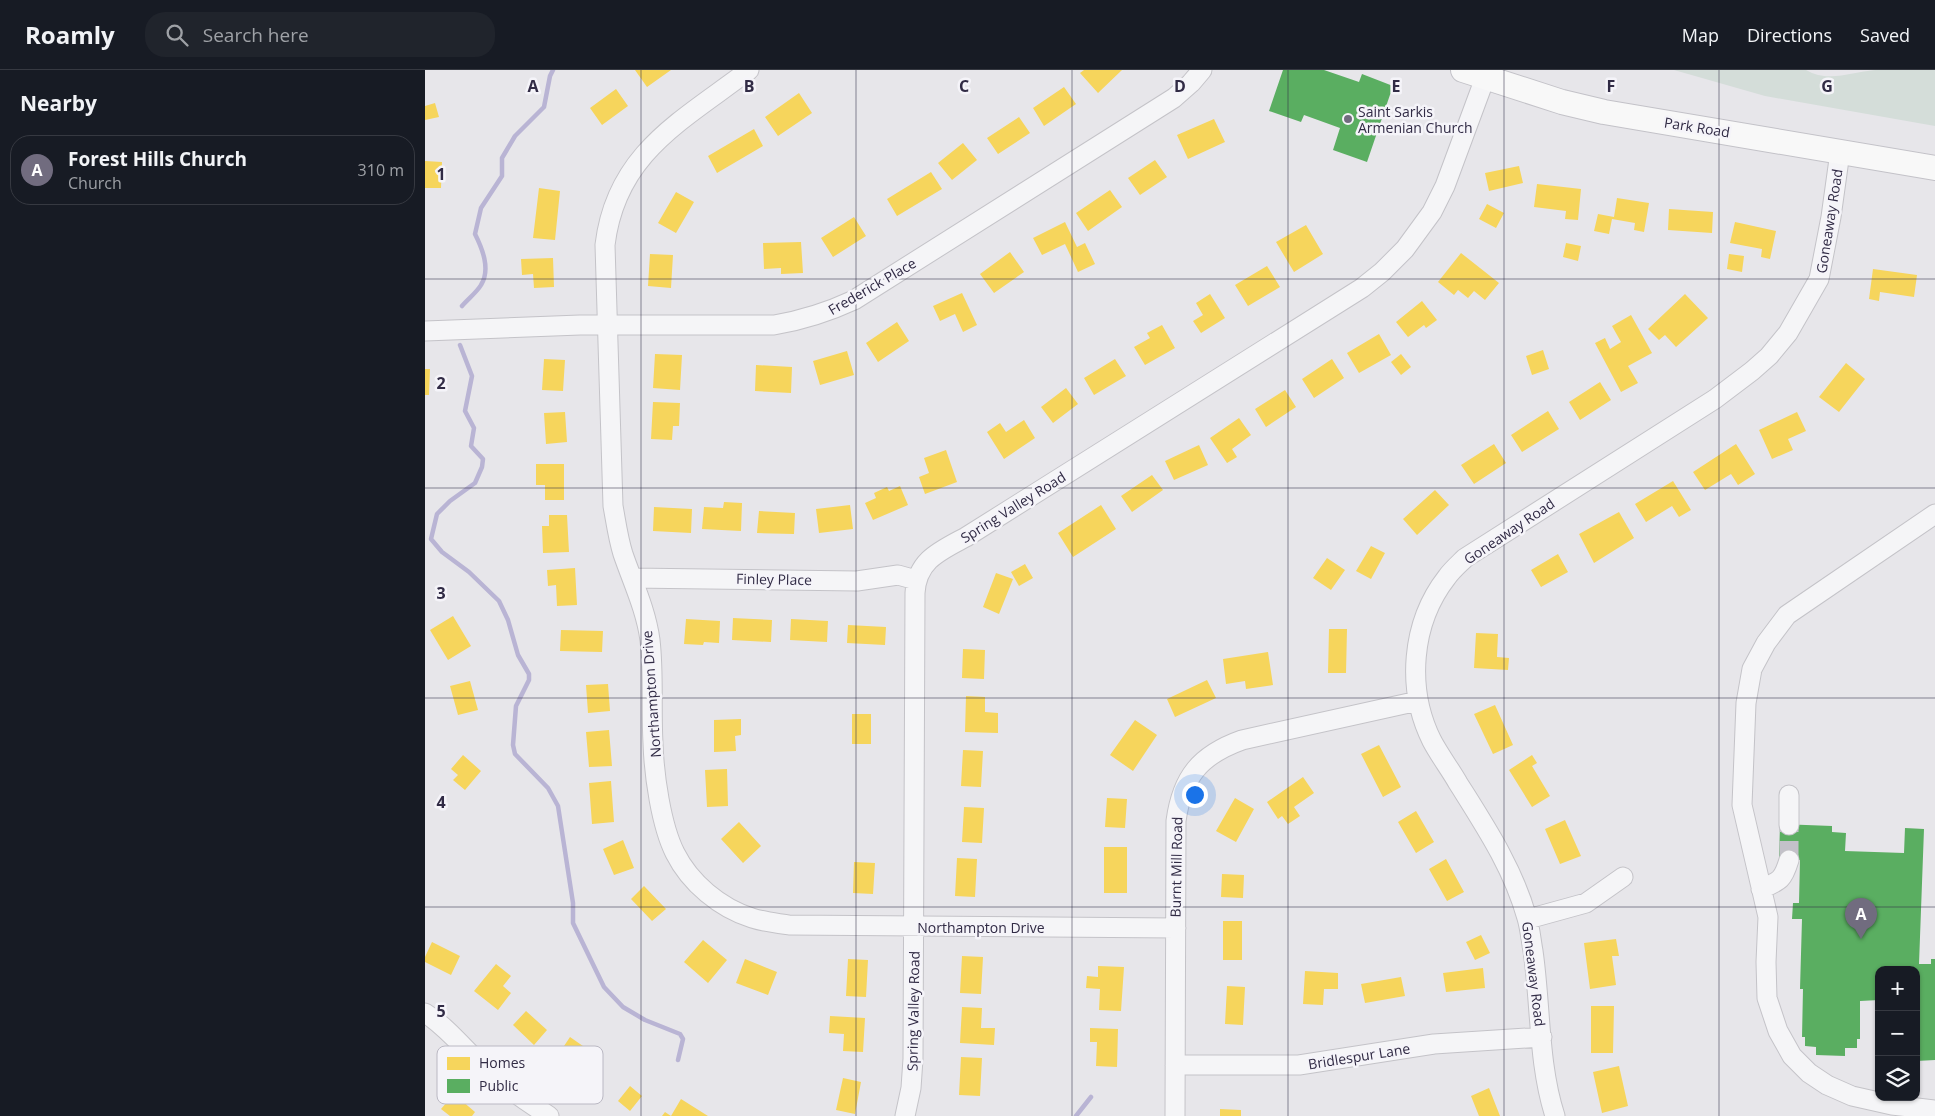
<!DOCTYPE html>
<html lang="en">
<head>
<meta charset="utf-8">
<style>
	:root { --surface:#171b24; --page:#20242c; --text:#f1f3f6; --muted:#9ea1a6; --line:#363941; --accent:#716c7f }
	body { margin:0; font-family:"Open Sans",sans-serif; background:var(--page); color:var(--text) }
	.controls { position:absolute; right:15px; bottom:15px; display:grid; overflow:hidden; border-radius:10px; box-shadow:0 1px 4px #0004 }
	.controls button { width:45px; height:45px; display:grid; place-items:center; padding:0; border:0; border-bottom:1px solid var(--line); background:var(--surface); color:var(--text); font:25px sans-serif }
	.you { position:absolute; left:769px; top:724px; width:18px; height:18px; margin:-12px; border:4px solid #fff; border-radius:50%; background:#1a73e8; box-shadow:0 0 0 8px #1a73e833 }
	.badge { display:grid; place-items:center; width:32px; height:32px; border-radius:50%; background:var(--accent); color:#fff; font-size:16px; font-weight:700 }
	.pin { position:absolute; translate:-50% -41px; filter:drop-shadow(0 1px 2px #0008) }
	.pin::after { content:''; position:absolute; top:26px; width:18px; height:15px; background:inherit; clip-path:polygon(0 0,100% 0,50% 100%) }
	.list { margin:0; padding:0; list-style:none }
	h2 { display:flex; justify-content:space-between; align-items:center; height:65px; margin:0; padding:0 20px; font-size:21px }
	h2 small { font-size:16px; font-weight:400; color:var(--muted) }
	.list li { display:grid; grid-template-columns:32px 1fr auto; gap:15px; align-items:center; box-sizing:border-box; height:70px; margin:0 10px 10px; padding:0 10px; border:1px solid var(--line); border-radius:20px }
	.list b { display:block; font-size:19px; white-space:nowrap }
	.list p { margin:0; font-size:16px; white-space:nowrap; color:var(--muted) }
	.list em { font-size:16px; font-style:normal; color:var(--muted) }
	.icon { flex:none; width:28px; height:28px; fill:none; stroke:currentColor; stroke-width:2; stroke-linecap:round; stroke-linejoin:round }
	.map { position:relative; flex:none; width:1510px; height:1046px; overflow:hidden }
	header { display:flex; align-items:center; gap:30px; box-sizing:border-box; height:70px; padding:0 25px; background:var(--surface); border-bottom:1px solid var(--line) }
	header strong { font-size:24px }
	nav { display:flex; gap:28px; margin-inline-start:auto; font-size:18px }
	.search { width:350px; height:45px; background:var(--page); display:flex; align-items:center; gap:12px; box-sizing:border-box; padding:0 18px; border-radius:20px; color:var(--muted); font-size:19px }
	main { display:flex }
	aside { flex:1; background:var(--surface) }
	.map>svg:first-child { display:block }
</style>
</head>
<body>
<header>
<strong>Roamly</strong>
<div class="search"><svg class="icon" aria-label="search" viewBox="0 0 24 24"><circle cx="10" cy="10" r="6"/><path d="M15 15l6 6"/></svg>Search here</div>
<nav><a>Map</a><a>Directions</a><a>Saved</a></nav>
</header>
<main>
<aside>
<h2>Nearby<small></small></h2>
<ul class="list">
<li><span class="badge">A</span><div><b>Forest Hills Church</b><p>Church</p></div><em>310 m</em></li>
</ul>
</aside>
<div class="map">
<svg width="1510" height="1046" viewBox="0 0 1510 1046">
	<rect width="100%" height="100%" fill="#e7e6ea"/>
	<path fill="#d4ddd9" d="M1249 0H1381C1403 13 1427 2 1450 0 1470 0 1490 0 1510 0V56L1340 26Z"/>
	<path fill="#f6d55c" d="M210 0H246L222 17Z
		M659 0H697L673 23 655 3Z
		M639 17 651 34 619 56 608 38Z
		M191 19 203 36 177 55 165 38Z
		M374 23 387 43 353 66 340 47Z
		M10 33 14 47 0 50V36Z
		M594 47 605 63 573 84 562 68Z
		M789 49 800 72 763 89 752 65Z
		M329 59 338 76 292 103 283 86Z
		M538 73 552 90 527 110 513 93Z
		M730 90 742 107 715 125 703 108Z
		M0 91 17 92 16 118H0Z
		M1094 96 1098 113 1064 121 1060 103Z
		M506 102 517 119 472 146 462 129Z
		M1112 114 1156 119 1153 150 1140 149 1141 141 1109 137Z
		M114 118 135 121 130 170 108 168Z
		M685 120 697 137 663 161 651 143Z
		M251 122 269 132 251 163 233 153Z
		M1192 128 1224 133 1219 162 1209 160 1210 153 1187 149 1184 164 1169 161 1173 144 1189 147Z
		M1062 134 1079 143 1071 158 1054 149Z
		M1244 139 1288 142 1287 163 1243 160Z
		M429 147 441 166 408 187 396 168Z
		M640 152 652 177 660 173 670 194 653 202 640 174 617 185 608 168Z
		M1310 152 1351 161 1345 189 1336 187 1337 179 1305 173Z
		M881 155 898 184 869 202 851 172Z
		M376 172 378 203 356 204V198L339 199 338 173Z
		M1141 173 1156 176 1153 191 1138 187Z
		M585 182 599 202 569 223 555 204Z
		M1036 183 1074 213 1060 230 1049 221 1043 228 1033 220 1029 225 1013 212Z
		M225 184 248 185 246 218 223 216Z
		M1304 184 1319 186 1317 202 1302 199Z
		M128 188 129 217 109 218 108 204 97 205 96 189Z
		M842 196 855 217 823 236 810 215Z
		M1448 199 1492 205 1489 227 1455 222 1454 231 1444 229Z
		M537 223 552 255 538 262 530 244 515 251 508 236Z
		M785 224 800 248 776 263 768 251 778 245 771 233Z
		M1260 224 1283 248 1251 277 1240 265 1234 270 1223 259Z
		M997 231 1012 250 1001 258 999 255 983 267 971 252Z
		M1206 245 1227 283 1203 296 1213 313 1196 322 1170 273 1180 268 1185 279 1196 272 1187 256Z
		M472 252 484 271 453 292 441 273Z
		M737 255 750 278 720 295 709 277 725 268 722 263Z
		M954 264 966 285 934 303 922 283Z
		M1118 280 1124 299 1107 305 1101 286Z
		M422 281 429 305 395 315 388 291Z
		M230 284 257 285 255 320 228 318Z
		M976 284 986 297 976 305 966 292Z
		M119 289 140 290 138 321 117 320Z
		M690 289 701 306 669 325 659 308Z
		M907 289 919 308 889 328 877 309Z
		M1421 293 1440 309 1414 342 1394 327Z
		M331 295 367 297 366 323 330 321Z
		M0 299H5L4 325H0Z
		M1175 312 1186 330 1155 350 1144 332Z
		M641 318 653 334 628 353 616 337Z
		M860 320 871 337 841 357 830 339Z
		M228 332 255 333 254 356H248L247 370 226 369Z
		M1123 341 1134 359 1097 382 1086 365Z
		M140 342 142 372 121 374 119 343Z
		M1372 342 1381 361 1363 369 1368 380 1347 389 1334 360Z
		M814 348 826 365 807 379 812 387 802 393 785 368Z
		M599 350 610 368 579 389 562 362 575 353 581 362Z
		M1069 374 1081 393 1049 414 1036 395Z
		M1311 374 1330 404 1313 415 1306 404 1280 420 1268 402Z
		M774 375 783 395 749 410 740 391Z
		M521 380 532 412 500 424 494 407 504 403 499 388Z
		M111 394H139V430H120V415H111Z
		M727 405 738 420 707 442 696 426Z
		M1248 411 1266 440 1254 447 1247 436 1221 452 1210 434Z
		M475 416 483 435 448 450 440 433 451 428 449 423 462 417 464 421Z
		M1010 420 1024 435 992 465 978 449Z
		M299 432 317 433 316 461 277 459 279 437 298 438Z
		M425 435 428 459 394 463 391 439Z
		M676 435 691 459 648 487 633 463Z
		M229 437 267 439 266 463 228 461Z
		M334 441 370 443 369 464 332 463Z
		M1194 442 1209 468 1169 493 1154 464Z
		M124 445H142L144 482 118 483 117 456H124Z
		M946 476 960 483 946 509 931 501Z
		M1133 484 1143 502 1116 517 1106 500Z
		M902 488 920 500 906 520 888 508Z
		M600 494 608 508 594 516 586 502Z
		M150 498 152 535 132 536 131 515 123 516 122 500Z
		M571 503 588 509 574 544 558 537Z
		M28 546 46 576 23 590 5 560Z
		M308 548 347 550 346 572 307 570Z
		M261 549 295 551 294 573 279 572 278 575 259 574Z
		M366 549 403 551 402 572 365 570Z
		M423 555 461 557 460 575 422 573Z
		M904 559H922L921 603H903Z
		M136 560 178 561 177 582 135 581Z
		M1051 563 1073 564 1072 587 1084 588 1083 600 1049 598Z
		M538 579 560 580 559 609 537 608Z
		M843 582 848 615 821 619 820 611 801 614 798 589Z
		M782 610 791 628 750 647 742 629Z
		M45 611 53 640 33 645 25 616Z
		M183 614 185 641 163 643 161 615Z
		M541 626 560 627V642L573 643V663L540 662Z
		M1070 635 1088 675 1068 684 1049 644Z
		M427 644H446V674H427Z
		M316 649V665L310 666 311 681 289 682V650Z
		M710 650 732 665 708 701 685 685Z
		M184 660 187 696 164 697 161 662Z
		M954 675 976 717 958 727 936 684Z
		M538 680 558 681 556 717 536 716Z
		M38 685 56 701 40 720 28 710 33 705 26 699Z
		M1107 685 1112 693 1107 696 1125 726 1107 737 1084 700Z
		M302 699 303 736 282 737 280 700Z
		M878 707 889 723 869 737 875 746 863 754 857 746 853 749 842 732Z
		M186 711 189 752 167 754 164 713Z
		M682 728 702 729 700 758 680 757Z
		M810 728 829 739 811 772 791 761Z
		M539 737 559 738 557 773 537 772Z
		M991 741 1009 772 991 783 973 752Z
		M1140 750 1156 786 1135 794 1120 759Z
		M314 752 336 776 318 793 296 769Z
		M198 770 209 798 189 805 178 779Z
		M679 777H702V823H679Z
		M532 788 552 789 550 827 530 826Z
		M1021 789 1039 822 1022 831 1004 799Z
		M429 792 450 793 448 824 428 823Z
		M797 804 819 805 818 828 796 827Z
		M219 816 241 839 227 851 206 829Z
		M798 851H817V890H798Z
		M1056 865 1065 883 1050 890 1041 872Z
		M1191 869 1194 886H1187L1191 915 1165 919 1159 873Z
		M278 870 302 890 283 913 259 892Z
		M7 872 35 886 26 905 0 892V887Z
		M537 886 558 887 556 924 535 923Z
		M320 889 352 902 343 925 311 913Z
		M423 889 443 890 441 927 421 926Z
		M71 894 86 906 78 916 86 923 73 940 49 921Z
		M673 896 699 897 696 941 674 940 675 919 661 918 662 906 673 907Z
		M1058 898 1060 918 1021 922 1018 903Z
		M880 901 913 903V919H899L898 935 878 934Z
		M976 907 980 926 940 933 936 914Z
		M802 916 820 917 818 955 800 954Z
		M1166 936H1189L1188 983H1166Z
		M537 937 557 938 556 958H570L569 975 535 973Z
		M101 941 122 960 109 975 88 955Z
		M405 946 440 948 438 982 418 981 419 964 404 963Z
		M665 958 693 959 692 997 671 996 672 972H665Z
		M145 967 168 983 154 1004 131 988Z
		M536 987 557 988 555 1026 534 1025Z
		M1194 996 1203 1036 1177 1043 1168 1002Z
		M418 1008 436 1012 430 1044 411 1040Z
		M205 1016 217 1026 205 1041 193 1031Z
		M1064 1018 1075 1046H1054L1046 1026Z
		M29 1024 50 1042 47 1046H25L16 1039Z
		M256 1029 283 1046H237L240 1042 246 1046Z
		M795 1039 816 1040V1046H795Z"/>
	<path fill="#5aae61" d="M858 0H899L934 12 937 4 968 16 942 92 908 80 915 58 879 45 876 52 844 41Z
		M1355 754 1407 756V762L1421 763 1420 781 1479 783 1480 758 1499 759 1494 894H1506V889H1510V990L1491 991V900H1454V930L1435 931V969H1432V978H1420V986L1391 985V977L1380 976V967H1377L1378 919H1375L1377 849H1367L1368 833H1374L1375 790H1354Z"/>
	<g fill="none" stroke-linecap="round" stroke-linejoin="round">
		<path stroke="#b9b4d4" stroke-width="4.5" d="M37 236C43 229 52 222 56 215 66 199 57 178 50 164L56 138 77 106V88L90 66 119 37 125 6 128 0
			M35 275 47 306 40 341 49 358 46 376 58 389 57 397 50 413 25 431 12 444 6 469 17 482 44 502 74 531 83 550 93 585 104 604V610L91 636 88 675 90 684 123 718 133 736 148 833V853L179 917 198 937 220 950 255 964 258 969 253 990
			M651 1046 666 1027"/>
		<path stroke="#c3c1c9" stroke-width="19" stroke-dasharray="19 9" stroke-linecap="butt" d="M1364 790V755"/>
		<defs>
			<path id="minor" d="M324 0C257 51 191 83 180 175L188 436C191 452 193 468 198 484 208 513 221 540 225 570 229 604 226 639 228 673 229 705 236 755 250 783 265 813 295 838 327 848 339 852 352 853 364 855L751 858
				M0 261 155 255H349C379 250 401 243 429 230L749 28 766 13 777 0
				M1510 444 1362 545 1341 573 1327 599 1321 633 1317 735 1343 847 1341 892 1342 928 1353 961 1367 986 1384 1003 1402 1015 1427 1026 1467 1035 1510 1040
				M207 508 432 511 473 505 491 510
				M1364 725V755
				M1336 819C1355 811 1358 810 1364 790
				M1103 849 1161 833 1198 807
				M0 943C25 959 43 984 65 1003 83 1019 104 1033 124 1046
				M750 995H874L1009 974 1117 967
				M480 1046 486 1018 488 989 490 523C492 490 515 481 541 467L937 218 957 202 980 179 1007 142 1020 116 1060 8
				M750 1046 751 751C757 707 775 685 817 670L993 631
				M1130 1046C1113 993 1116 936 1108 881 1106 870 1105 858 1102 848 1088 798 1060 756 1033 713 1025 699 1015 686 1007 671 981 619 986 553 1022 507 1027 500 1034 494 1040 488L1290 329 1327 301 1344 286 1363 263 1394 209 1406 147 1415 82"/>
			<path id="major" d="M1038 0 1137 32 1179 42 1510 98"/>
		</defs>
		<use href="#minor" stroke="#c4c3c8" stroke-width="21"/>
		<use href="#major" stroke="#c3c2c8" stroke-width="26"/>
		<use href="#minor" stroke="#f5f5f7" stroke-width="19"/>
		<use href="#major" stroke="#f8f8f8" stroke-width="24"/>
	</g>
	<path fill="none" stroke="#312b45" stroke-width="1" stroke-opacity="0.55" d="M216 0V1046M431 0V1046M647 0V1046M863 0V1046M1079 0V1046M1294 0V1046M0 209H1510M0 418H1510M0 628H1510M0 837H1510"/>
	<circle fill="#716c7f" stroke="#f5f4f9" stroke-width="2" cx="923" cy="49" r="5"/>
	<g text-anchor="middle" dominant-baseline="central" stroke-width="5" stroke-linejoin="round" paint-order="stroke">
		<g font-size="14" fill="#312b45" stroke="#f5f4f9" text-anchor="start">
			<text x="933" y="41">Saint Sarkis<tspan x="933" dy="16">Armenian Church</tspan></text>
		</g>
		<g font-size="14" fill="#312b45" stroke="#f5f4f9">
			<text transform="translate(1272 57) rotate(9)">Park Road</text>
			<text transform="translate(1404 151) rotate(-81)">Goneaway Road</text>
			<text transform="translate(447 216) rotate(-30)">Frederick Place</text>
			<text transform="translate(588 437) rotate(-32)">Spring Valley Road</text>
			<text transform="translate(1084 461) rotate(-34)">Goneaway Road</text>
			<text transform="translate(349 509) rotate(1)">Finley Place</text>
			<text transform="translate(226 624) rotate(-94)">Northampton Drive</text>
			<text transform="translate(751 797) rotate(-89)">Burnt Mill Road</text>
			<text x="556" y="857">Northampton Drive</text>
			<text transform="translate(1109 904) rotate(83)">Goneaway Road</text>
			<text transform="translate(488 941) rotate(-89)">Spring Valley Road</text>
			<text transform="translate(934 986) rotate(-9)">Bridlespur Lane</text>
		</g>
	</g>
	<rect x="12" y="976" width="166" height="58" rx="8" fill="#f5f4f9" stroke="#bab8c3" stroke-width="1"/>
	<rect x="22" y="987" width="23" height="13" fill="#f6d55c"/>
	<rect x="22" y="1009" width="23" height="14" fill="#5aae61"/>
	<g font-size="14" fill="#312b45">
		<text x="54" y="998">Homes</text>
		<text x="54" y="1021">Public</text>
	</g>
	<g font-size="16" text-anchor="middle" font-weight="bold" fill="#312b45" stroke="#f5f4f9" stroke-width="5" stroke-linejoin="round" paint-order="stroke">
		<text x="108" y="22">A</text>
		<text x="324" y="22">B</text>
		<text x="539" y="22">C</text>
		<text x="755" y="22">D</text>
		<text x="971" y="22">E</text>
		<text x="1186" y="22">F</text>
		<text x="1402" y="22">G</text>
		<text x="16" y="110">1</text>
		<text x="16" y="319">2</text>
		<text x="16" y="529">3</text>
		<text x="16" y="738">4</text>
		<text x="16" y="947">5</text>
	</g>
</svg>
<div class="controls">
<button>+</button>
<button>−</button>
<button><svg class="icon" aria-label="layers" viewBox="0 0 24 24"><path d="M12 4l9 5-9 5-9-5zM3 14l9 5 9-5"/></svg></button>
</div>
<div class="you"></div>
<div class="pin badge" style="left:1436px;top:869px">A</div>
</div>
</main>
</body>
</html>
